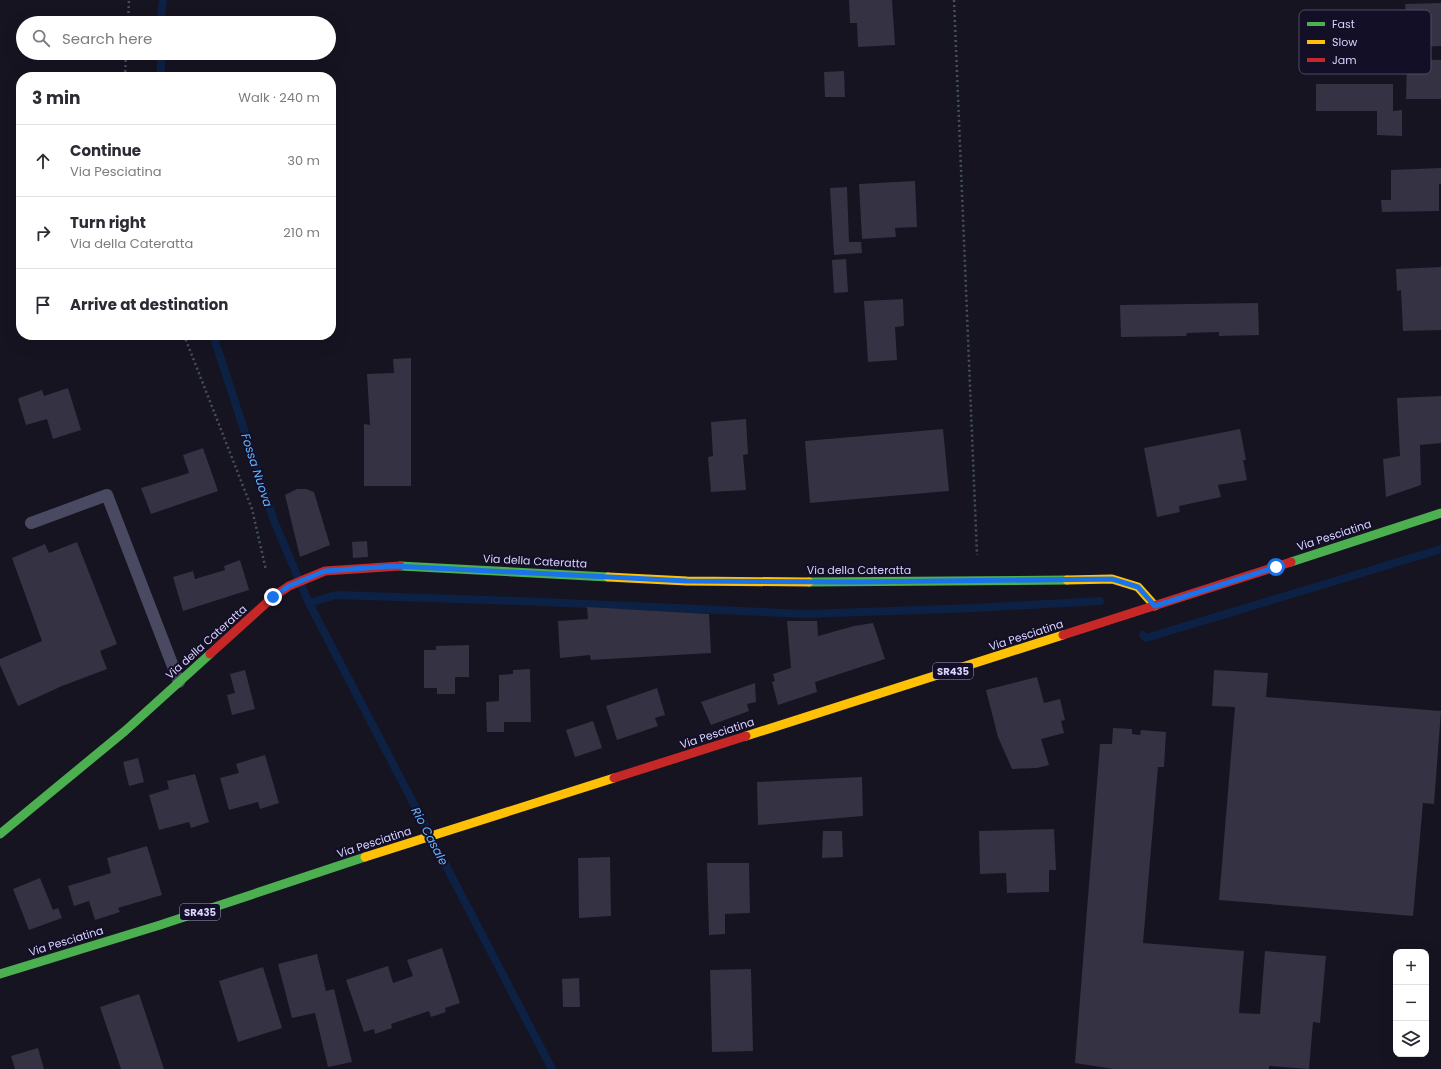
<!DOCTYPE html>
<html lang="en">
<head>
<meta charset="utf-8">
<style>
	:root { --surface:#fff; --page:#f7f7f7; --text:#2b2b33; --muted:#7c7c81; --line:#e1e1e2 }
	body { margin:0; font-family:Poppins,sans-serif; background:var(--page); color:var(--text) }
	.controls { position:absolute; right:12px; bottom:12px; display:grid; overflow:hidden; border-radius:8px; box-shadow:0 4px 16px #0002 }
	.controls button { width:36px; height:36px; display:grid; place-items:center; padding:0; border:0; border-bottom:1px solid var(--line); background:var(--surface); color:var(--text); font:20px sans-serif }
	.stop { position:absolute; width:12px; height:12px; margin:-9px; border:3px solid #1a73e8; border-radius:50%; background:#fff }
	.stop.end { background:#1a73e8; border-color:#fff; box-shadow:0 1px 4px #0008 }
	.list { margin:0; padding:0; list-style:none }
	h2 { display:flex; justify-content:space-between; align-items:center; height:52px; margin:0; padding:0 16px; font-size:17px }
	h2 small { font-size:13px; font-weight:400; color:var(--muted) }
	.list li { display:grid; grid-template-columns:26px 1fr auto; gap:12px; align-items:center; box-sizing:border-box; height:72px; padding:0 16px; border-top:1px solid var(--line) }
	.list b { display:block; font-size:15px; white-space:nowrap }
	.list p { margin:0; font-size:13px; white-space:nowrap; color:var(--muted) }
	.list em { font-size:13px; font-style:normal; color:var(--muted) }
	.icon { flex:none; width:22px; height:22px; fill:none; stroke:currentColor; stroke-width:2; stroke-linecap:round; stroke-linejoin:round }
	.map { position:relative; flex:none; width:1441px; height:1069px; overflow:hidden }
	.search { position:absolute; background:var(--surface); box-shadow:0 4px 16px #0002; left:16px; top:16px; width:320px; height:44px; display:flex; align-items:center; gap:10px; box-sizing:border-box; padding:0 14px; border-radius:22px; color:var(--muted); font-size:15px }
	.panel { position:absolute; background:var(--surface); box-shadow:0 4px 16px #0002; left:16px; top:72px; width:320px; height:268px; border-radius:16px }
	.map>svg:first-child { display:block }
</style>
</head>
<body>
<div class="map">
<svg width="1441" height="1069" viewBox="0 0 1441 1069">
	<rect width="100%" height="100%" fill="#161421"/>
	<g fill="none" stroke-linecap="round" stroke-linejoin="round">
		<path stroke="#0d2144" stroke-width="8" d="M160 23 163 0
			M161 53V77
			M213 335 274 521 309 603 552 1069
			M309 603 336 595 520 601 806 614 975 608 1100 601
			M1143 635 1146 638 1441 549"/>
	</g>
	<path fill="#343243" d="M849 0H892L895 45 858 47 857 23H850Z
		M1441 3V46L1395 48 1394 52H1374L1373 28H1379V26L1396 25 1395 18 1406 17 1405 4Z
		M1407 59 1441 60V99H1406Z
		M844 71 845 97H825L824 72Z
		M1316 84H1393V111L1402 110V136L1377 135V111H1316Z
		M1441 168V184H1439V211L1382 212 1381 200H1391V170Z
		M915 181 917 227 895 228 896 237 862 239 859 184Z
		M847 187 849 242H861L862 253 834 255 830 188Z
		M846 259 848 292 834 293 832 260Z
		M1441 267V330L1403 331 1401 290 1397 291 1396 269Z
		M903 299 904 326 895 327 897 360 868 362 864 301Z
		M1258 303 1259 335 1219 336V332L1187 333 1186 336 1121 337 1120 305Z
		M411 358V486H364V424L370 425 367 374 394 373 393 359Z
		M68 388 81 430 53 439 47 419 26 425 18 399 19 398 42 390 44 396Z
		M1441 396V443L1420 445 1421 485 1386 497 1383 459 1400 456 1397 398Z
		M746 419 748 454 743 455 746 490 711 492 708 457 713 456 711 422Z
		M943 429 949 491 810 503 805 441Z
		M1240 429 1246 460H1243L1247 480 1218 485 1221 497 1179 506 1180 512 1157 517 1144 448Z
		M203 448 218 491 151 514 141 488 189 473 183 455Z
		M297 489H306L314 492 330 545 300 557 285 495Z
		M367 541 368 557 353 558 352 542Z
		M77 542 117 644 100 651 107 669 62 686 18 706 0 665V659L42 641 12 558 45 544 49 553Z
		M240 560 249 590 183 611 173 577 193 571 195 579 225 570 224 566Z
		M587 607 709 614 711 653 591 660 590 655 560 658 558 621 588 619Z
		M787 621H817L818 636 854 626 873 623 885 659 815 682 817 692 778 705 772 682 775 681 773 674 791 668Z
		M469 645V677H455V694H437V688H424V650H436V646Z
		M530 669 531 722H504V732H487L486 702 499 701V675L513 674V670Z
		M245 670 255 709 232 715 227 695 235 693 230 674Z
		M1214 670 1268 673 1266 697 1441 711 1434 804 1423 803 1413 916 1219 900 1235 707 1212 706Z
		M1037 677 1044 703 1060 699 1065 720 1061 721 1064 733 1041 739 1049 765 1037 768 1012 769 998 737 986 690Z
		M755 683 756 702 747 704 749 711 711 725 701 702Z
		M657 688 665 715 655 718 658 726 617 740 606 706Z
		M593 721 602 748 575 757 566 730Z
		M1113 728 1132 729V734L1140 735 1141 730 1166 732 1164 767H1158L1143 943 1244 951 1239 1013 1260 1014 1265 951 1326 956 1320 1023 1313 1022 1309 1069 1269 1066V1069H1114L1075 1063 1100 744H1112Z
		M265 755 279 803 260 809 258 802 229 810 220 778 239 773 236 764Z
		M138 758 144 782 129 786 123 762Z
		M195 774 209 822 191 828 189 822 159 830 149 795 169 789 167 781Z
		M862 777 863 816 758 825 757 782Z
		M1054 829 1056 870H1049V892L1007 893 1006 873 980 874 979 831Z
		M823 831H842L843 857 822 858Z
		M147 846 162 895 118 908 120 912 95 920 89 901 74 906 68 886 111 873 107 858Z
		M610 857 611 916 579 918 578 858Z
		M707 863H749L750 913 725 914V934L709 935Z
		M40 878 53 910 58 908 62 918 29 930 13 889Z
		M442 948 460 1003 445 1008 446 1012 431 1017 429 1011 391 1024 392 1028 375 1034 374 1029 364 1032 346 980 388 966 393 983 413 976 407 960Z
		M317 954 326 991 334 989 352 1062 328 1067 315 1013 292 1018 278 964Z
		M263 967 282 1028 238 1042 219 981Z
		M751 969 753 1051 712 1052 710 970Z
		M579 978 580 1007H563L562 979Z
		M139 994 164 1069H121L100 1007Z
		M38 1048 44 1069H15L11 1056Z"/>
	<g fill="none" stroke-linecap="round" stroke-linejoin="round">
		<path stroke="#44505f" stroke-width="2.5" stroke-dasharray="2 3" stroke-linecap="butt" d="M954 0 977 555
			M128 23 129 0
			M125 77 126 53
			M184 335 252 509 266 570"/>
		<path stroke="#4a4962" stroke-width="12" d="M31 523 107 495 179 682"/>
		<path stroke="#4caf50" stroke-width="9" d="M1291 562 1441 513
			M400 566 608 577
			M809 582 1067 580
			M0 834 125 731 210 654
			M0 974 160 925 365 857"/>
		<path stroke="#ffc107" stroke-width="9" d="M608 577 687 581 809 582
			M1067 580 1112 579 1138 587 1155 606
			M746 736 1063 635
			M365 857 614 778"/>
		<path stroke="#c62828" stroke-width="9" d="M1063 635 1291 562
			M210 654 273 597 289 586 325 571 400 566
			M614 778 746 736"/>
	</g>
	<g fill="none" stroke-linecap="round" stroke-linejoin="round">
		<path stroke="#1a73e8" stroke-width="5" d="M273 597 289 586 325 571 394 566 687 581 856 582 1112 579 1138 587 1155 606 1276 567"/>
	</g>
	<g text-anchor="middle" dominant-baseline="central" stroke-width="4" stroke-linejoin="round" paint-order="stroke">
		<g fill="#130f26" stroke="#9e99be" stroke-width="1">
			<rect x="933" y="663" width="40" height="16" rx="3"/>
			<rect x="180" y="904" width="40" height="16" rx="3"/>
		</g>
		<g font-size="10" font-weight="bold" fill="#d9d4ff">
			<text x="953" y="671">SR435</text>
			<text x="200" y="912">SR435</text>
		</g>
		<g font-size="11" fill="#d9d4ff" stroke="#130f26">
			<text transform="translate(1334 535) rotate(-18)">Via Pesciatina</text>
			<text transform="translate(535 561) rotate(3)">Via della Cateratta</text>
			<text x="859" y="570">Via della Cateratta</text>
			<text transform="translate(1026 635) rotate(-18)">Via Pesciatina</text>
			<text transform="translate(206 642) rotate(-42)">Via della Cateratta</text>
			<text transform="translate(717 733) rotate(-18)">Via Pesciatina</text>
			<text transform="translate(374 842) rotate(-18)">Via Pesciatina</text>
			<text transform="translate(66 941) rotate(-17)">Via Pesciatina</text>
		</g>
		<g font-size="12" font-style="italic" fill="#62b6ff" stroke="#130f26">
			<text transform="translate(257 470) rotate(72)">Fossa Nuova</text>
			<text transform="translate(430 836) rotate(62)">Rio Casale</text>
		</g>
	</g>
	<rect x="1299" y="10" width="132" height="64" rx="6" fill="#130f26" stroke="#4e4a67" stroke-width="1"/>
	<rect x="1307" y="22" width="18" height="4" fill="#4caf50"/>
	<rect x="1307" y="40" width="18" height="4" fill="#ffc107"/>
	<rect x="1307" y="58" width="18" height="4" fill="#c62828"/>
	<g font-size="11" fill="#d9d4ff">
		<text x="1332" y="28">Fast</text>
		<text x="1332" y="46">Slow</text>
		<text x="1332" y="64">Jam</text>
	</g>
</svg>
<div class="controls">
<button>+</button>
<button>−</button>
<button><svg class="icon" aria-label="layers" viewBox="0 0 24 24"><path d="M12 4l9 5-9 5-9-5zM3 14l9 5 9-5"/></svg></button>
</div>
<div class="stop" style="left:1276px;top:567px"></div>
<div class="stop end" style="left:273px;top:597px"></div>
<div class="search"><svg class="icon" aria-label="search" viewBox="0 0 24 24"><circle cx="10" cy="10" r="6"/><path d="M15 15l6 6"/></svg>Search here</div>
<section class="panel">
<h2>3 min<small>Walk · 240 m</small></h2>
<ul class="list">
<li><svg class="icon" aria-label="ahead" viewBox="0 0 24 24"><path d="M12 20V5M6 11l6-6 6 6"/></svg><div><b>Continue</b><p>Via Pesciatina</p></div><em>30 m</em></li>
<li><svg class="icon" aria-label="right" viewBox="0 0 24 24"><path d="M7 20v-9h11M14 6l5 5-5 5"/></svg><div><b>Turn right</b><p>Via della Cateratta</p></div><em>210 m</em></li>
<li><svg class="icon" aria-label="arrive" viewBox="0 0 24 24"><path d="M6 21V4h12l-3 4 3 4H6"/></svg><div><b>Arrive at destination</b></div></li>
</ul>
</section>
</div>
</body>
</html>
